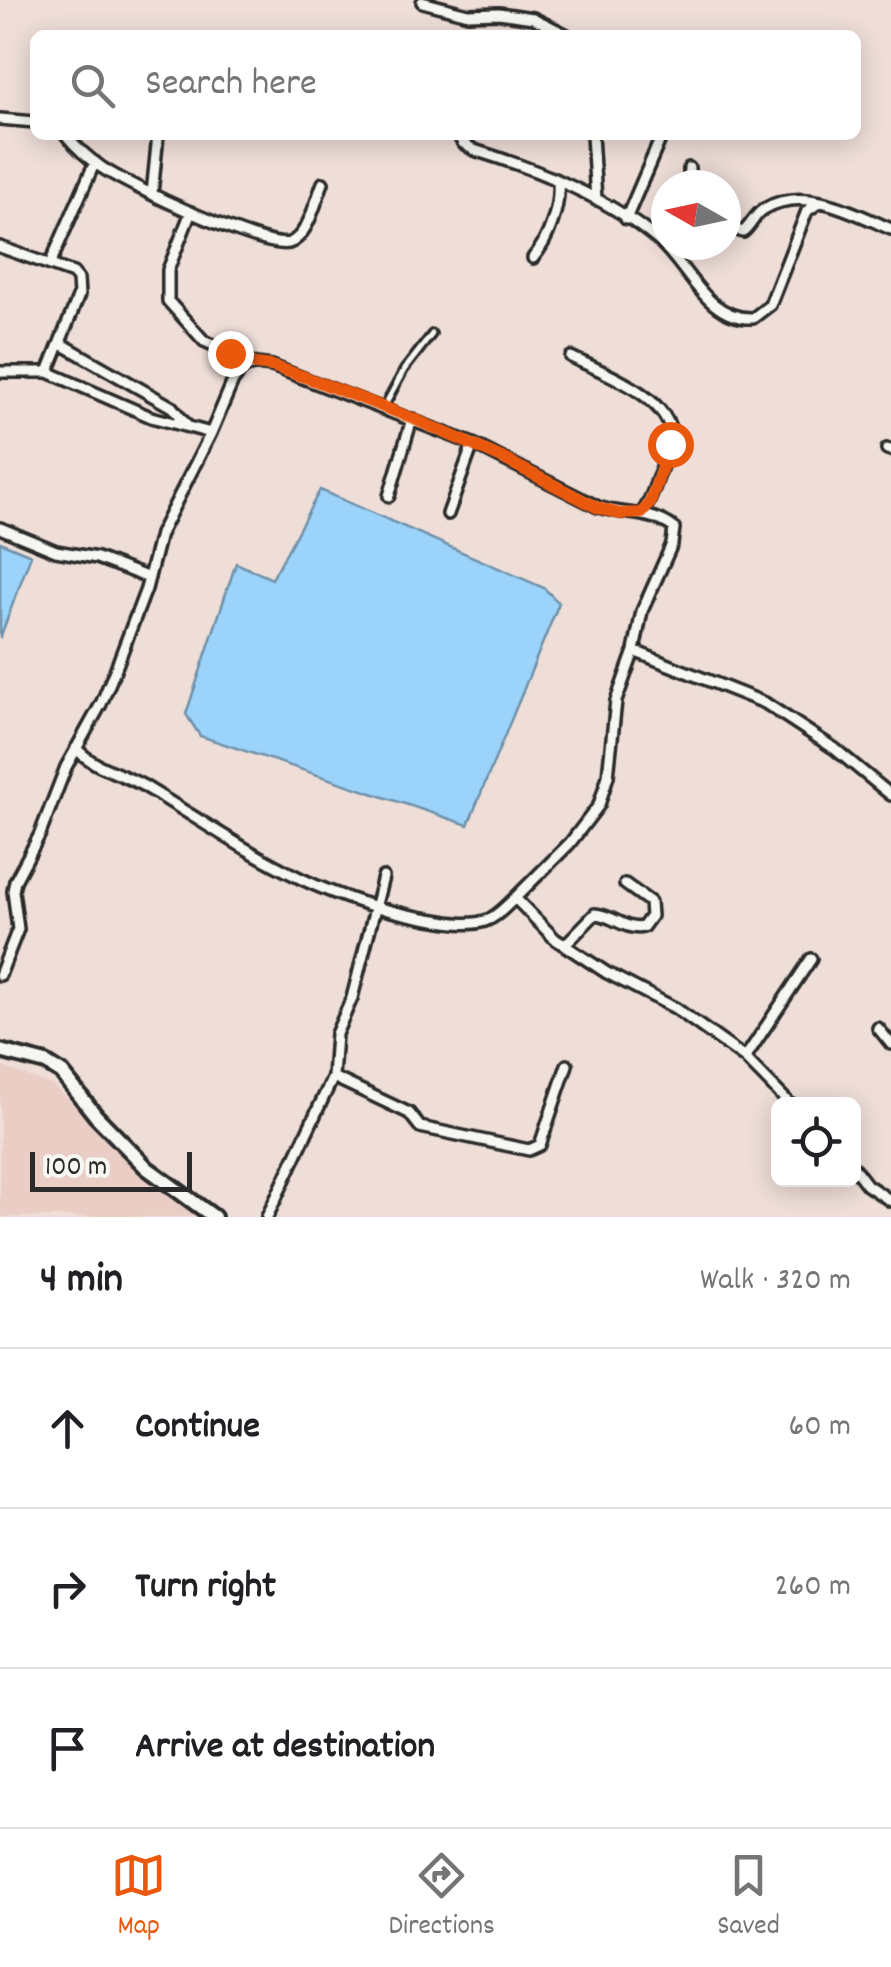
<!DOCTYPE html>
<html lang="en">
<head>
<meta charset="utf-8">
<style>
	:root { --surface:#fff; --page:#f6f6f6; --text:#202124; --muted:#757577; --line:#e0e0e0; --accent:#ea580c }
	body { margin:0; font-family:Dekko,sans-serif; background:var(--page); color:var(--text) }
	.controls { position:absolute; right:30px; bottom:30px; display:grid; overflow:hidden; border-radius:15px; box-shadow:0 5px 25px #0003 }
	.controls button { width:90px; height:90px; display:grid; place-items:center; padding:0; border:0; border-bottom:2px solid var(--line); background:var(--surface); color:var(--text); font:50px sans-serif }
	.compass { position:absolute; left:651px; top:170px; width:90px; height:90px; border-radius:50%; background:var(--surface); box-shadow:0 5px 25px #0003; rotate:279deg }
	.scale { position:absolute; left:30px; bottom:25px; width:162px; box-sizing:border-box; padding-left:10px; border:5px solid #2b2b2b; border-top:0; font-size:28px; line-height:35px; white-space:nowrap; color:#2b2b2b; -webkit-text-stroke:8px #f6f6f2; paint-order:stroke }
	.stop { position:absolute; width:30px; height:30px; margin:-22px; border:8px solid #ea580c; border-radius:50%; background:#fff }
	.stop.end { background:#ea580c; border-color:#fff; box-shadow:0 2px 10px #0008 }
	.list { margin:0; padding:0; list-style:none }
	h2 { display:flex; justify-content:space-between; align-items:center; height:130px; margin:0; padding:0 40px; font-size:42px }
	h2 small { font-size:32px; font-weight:400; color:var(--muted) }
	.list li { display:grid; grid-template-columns:65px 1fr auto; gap:30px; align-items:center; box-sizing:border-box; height:160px; padding:0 40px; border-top:2px solid var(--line) }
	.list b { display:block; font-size:38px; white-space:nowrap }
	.list em { font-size:32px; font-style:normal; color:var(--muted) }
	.icon { flex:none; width:55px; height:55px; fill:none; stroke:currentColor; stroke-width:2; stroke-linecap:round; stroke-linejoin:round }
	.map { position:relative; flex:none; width:891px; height:1217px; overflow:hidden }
	.search { position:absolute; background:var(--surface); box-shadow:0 5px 25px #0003; left:30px; right:30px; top:30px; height:110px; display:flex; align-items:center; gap:25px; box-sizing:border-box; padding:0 35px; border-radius:15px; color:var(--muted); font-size:38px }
	.sheet { height:610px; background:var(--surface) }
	nav { display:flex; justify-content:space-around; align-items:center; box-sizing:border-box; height:140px; border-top:2px solid var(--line); background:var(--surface); font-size:28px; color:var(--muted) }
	nav a { display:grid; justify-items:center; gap:5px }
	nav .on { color:var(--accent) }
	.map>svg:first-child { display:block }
</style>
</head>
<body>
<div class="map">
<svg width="891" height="1217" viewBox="0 0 891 1217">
	<rect width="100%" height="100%" fill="#efded8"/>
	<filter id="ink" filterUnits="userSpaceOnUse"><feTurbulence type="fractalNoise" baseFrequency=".01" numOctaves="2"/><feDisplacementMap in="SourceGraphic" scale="20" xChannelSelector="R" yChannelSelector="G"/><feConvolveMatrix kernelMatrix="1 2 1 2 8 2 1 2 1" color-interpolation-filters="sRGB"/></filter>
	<g filter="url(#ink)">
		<path fill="#eacec6" d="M0 1066 54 1086 143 1170 203 1217H0Z"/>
		<path fill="#9bd3fb" stroke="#6e90a8" stroke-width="2.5" d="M320 490 544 588 559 603 468 825 200 736 186 714 236 563 272 579Z
			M0 542 31 555 0 638Z"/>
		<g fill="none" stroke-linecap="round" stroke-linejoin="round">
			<defs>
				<path id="lane" d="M384 407 404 370 432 334"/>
				<path id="street" d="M422 2 468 14 499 13 533 18 567 35
					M0 119 35 122
					M66 135C76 147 88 158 101 167 125 184 264 250 289 243 308 237 316 200 323 183
					M458 135 463 143 474 150C539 170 610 198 661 243 690 270 708 320 753 318L770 305 807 211 820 202
					M592 135 596 200
					M689 185V168
					M152 194 158 135
					M191 212 168 270V301L204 341 256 364
					M626 219 662 135
					M726 226 743 232C751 226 754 215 764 209 804 185 852 212 891 229
					M0 247 73 273 78 279 79 295 48 372
					M533 258C549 239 560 207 558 182
					M50 264 95 162
					M60 343 172 407 188 427
					M571 357C600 371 674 398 671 439 670 449 664 460 661 469 655 484 652 500 642 513
					M0 372H48L151 417 211 433
					M887 449 891 450
					M389 496 412 419
					M448 514 473 444
					M0 528 56 551 97 558 149 578
					M634 651 765 703 835 749 891 795
					M76 748C95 770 124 773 149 789 246 848 308 897 424 918 443 921 466 927 485 921 497 917 506 906 515 898
					M565 945 595 914C613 915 626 931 643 927L651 916 650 902 625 884
					M0 975 18 929 13 891 15 881 40 834 66 767 101 704 116 668 146 589 160 534 211 433 233 381 243 368 256 364 272 366 473 444 598 507C626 516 650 510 674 528L672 544 642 611 634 651 616 701 608 776 599 805 570 843 515 898 555 939 607 973 675 1008 745 1058 790 1104
					M878 1028 891 1044
					M745 1058 811 959
					M333 1077 409 1113 420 1127 529 1150 540 1145 567 1065
					M854 1168 867 1185 891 1201
					M267 1217 333 1077 336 1034 352 998 383 877"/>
				<path id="secondary" d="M0 1051 46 1063 62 1073 96 1116 147 1168 214 1217"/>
			</defs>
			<use href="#lane" stroke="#2b2b2b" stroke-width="12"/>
			<use href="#street" stroke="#2b2b2b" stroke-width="16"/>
			<use href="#secondary" stroke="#2b2b2b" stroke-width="20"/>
			<use href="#lane" stroke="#f6f6f2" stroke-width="5"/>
			<use href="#street" stroke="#f6f6f2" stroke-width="9"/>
			<use href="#secondary" stroke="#f6f6f2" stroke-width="12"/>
		</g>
	</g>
	<g fill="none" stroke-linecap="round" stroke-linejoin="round" filter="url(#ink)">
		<path stroke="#ea580c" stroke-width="12" d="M230 353 256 364 272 366 308 378 412 418 502 458 598 508 620 514 642 513 650 503 670 444"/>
	</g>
</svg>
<div class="controls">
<button><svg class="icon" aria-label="locate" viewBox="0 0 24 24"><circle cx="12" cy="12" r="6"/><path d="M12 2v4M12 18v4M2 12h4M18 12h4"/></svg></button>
</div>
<svg class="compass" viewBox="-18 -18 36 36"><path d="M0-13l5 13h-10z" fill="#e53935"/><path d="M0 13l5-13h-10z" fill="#757577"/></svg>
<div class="scale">100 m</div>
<div class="stop" style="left:670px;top:444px"></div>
<div class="stop end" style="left:230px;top:353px"></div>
<div class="search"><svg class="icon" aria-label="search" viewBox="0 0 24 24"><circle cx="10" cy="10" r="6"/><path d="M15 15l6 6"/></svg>Search here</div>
</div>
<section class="sheet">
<h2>4 min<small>Walk · 320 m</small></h2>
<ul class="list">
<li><svg class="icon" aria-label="ahead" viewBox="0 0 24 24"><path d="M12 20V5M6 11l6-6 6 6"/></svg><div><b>Continue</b></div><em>60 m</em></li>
<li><svg class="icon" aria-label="right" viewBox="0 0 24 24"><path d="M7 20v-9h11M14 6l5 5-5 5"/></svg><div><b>Turn right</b></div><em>260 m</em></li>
<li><svg class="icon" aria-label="arrive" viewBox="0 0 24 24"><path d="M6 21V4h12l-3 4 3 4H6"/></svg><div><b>Arrive at destination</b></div></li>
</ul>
</section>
<nav>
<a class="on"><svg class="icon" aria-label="map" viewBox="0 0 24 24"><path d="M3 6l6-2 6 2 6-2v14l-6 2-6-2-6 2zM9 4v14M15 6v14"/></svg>Map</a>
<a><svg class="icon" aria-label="directions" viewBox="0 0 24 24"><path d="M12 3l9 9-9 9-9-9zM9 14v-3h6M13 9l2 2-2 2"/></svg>Directions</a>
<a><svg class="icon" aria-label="saved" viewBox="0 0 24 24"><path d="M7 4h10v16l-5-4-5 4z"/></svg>Saved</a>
</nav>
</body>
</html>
